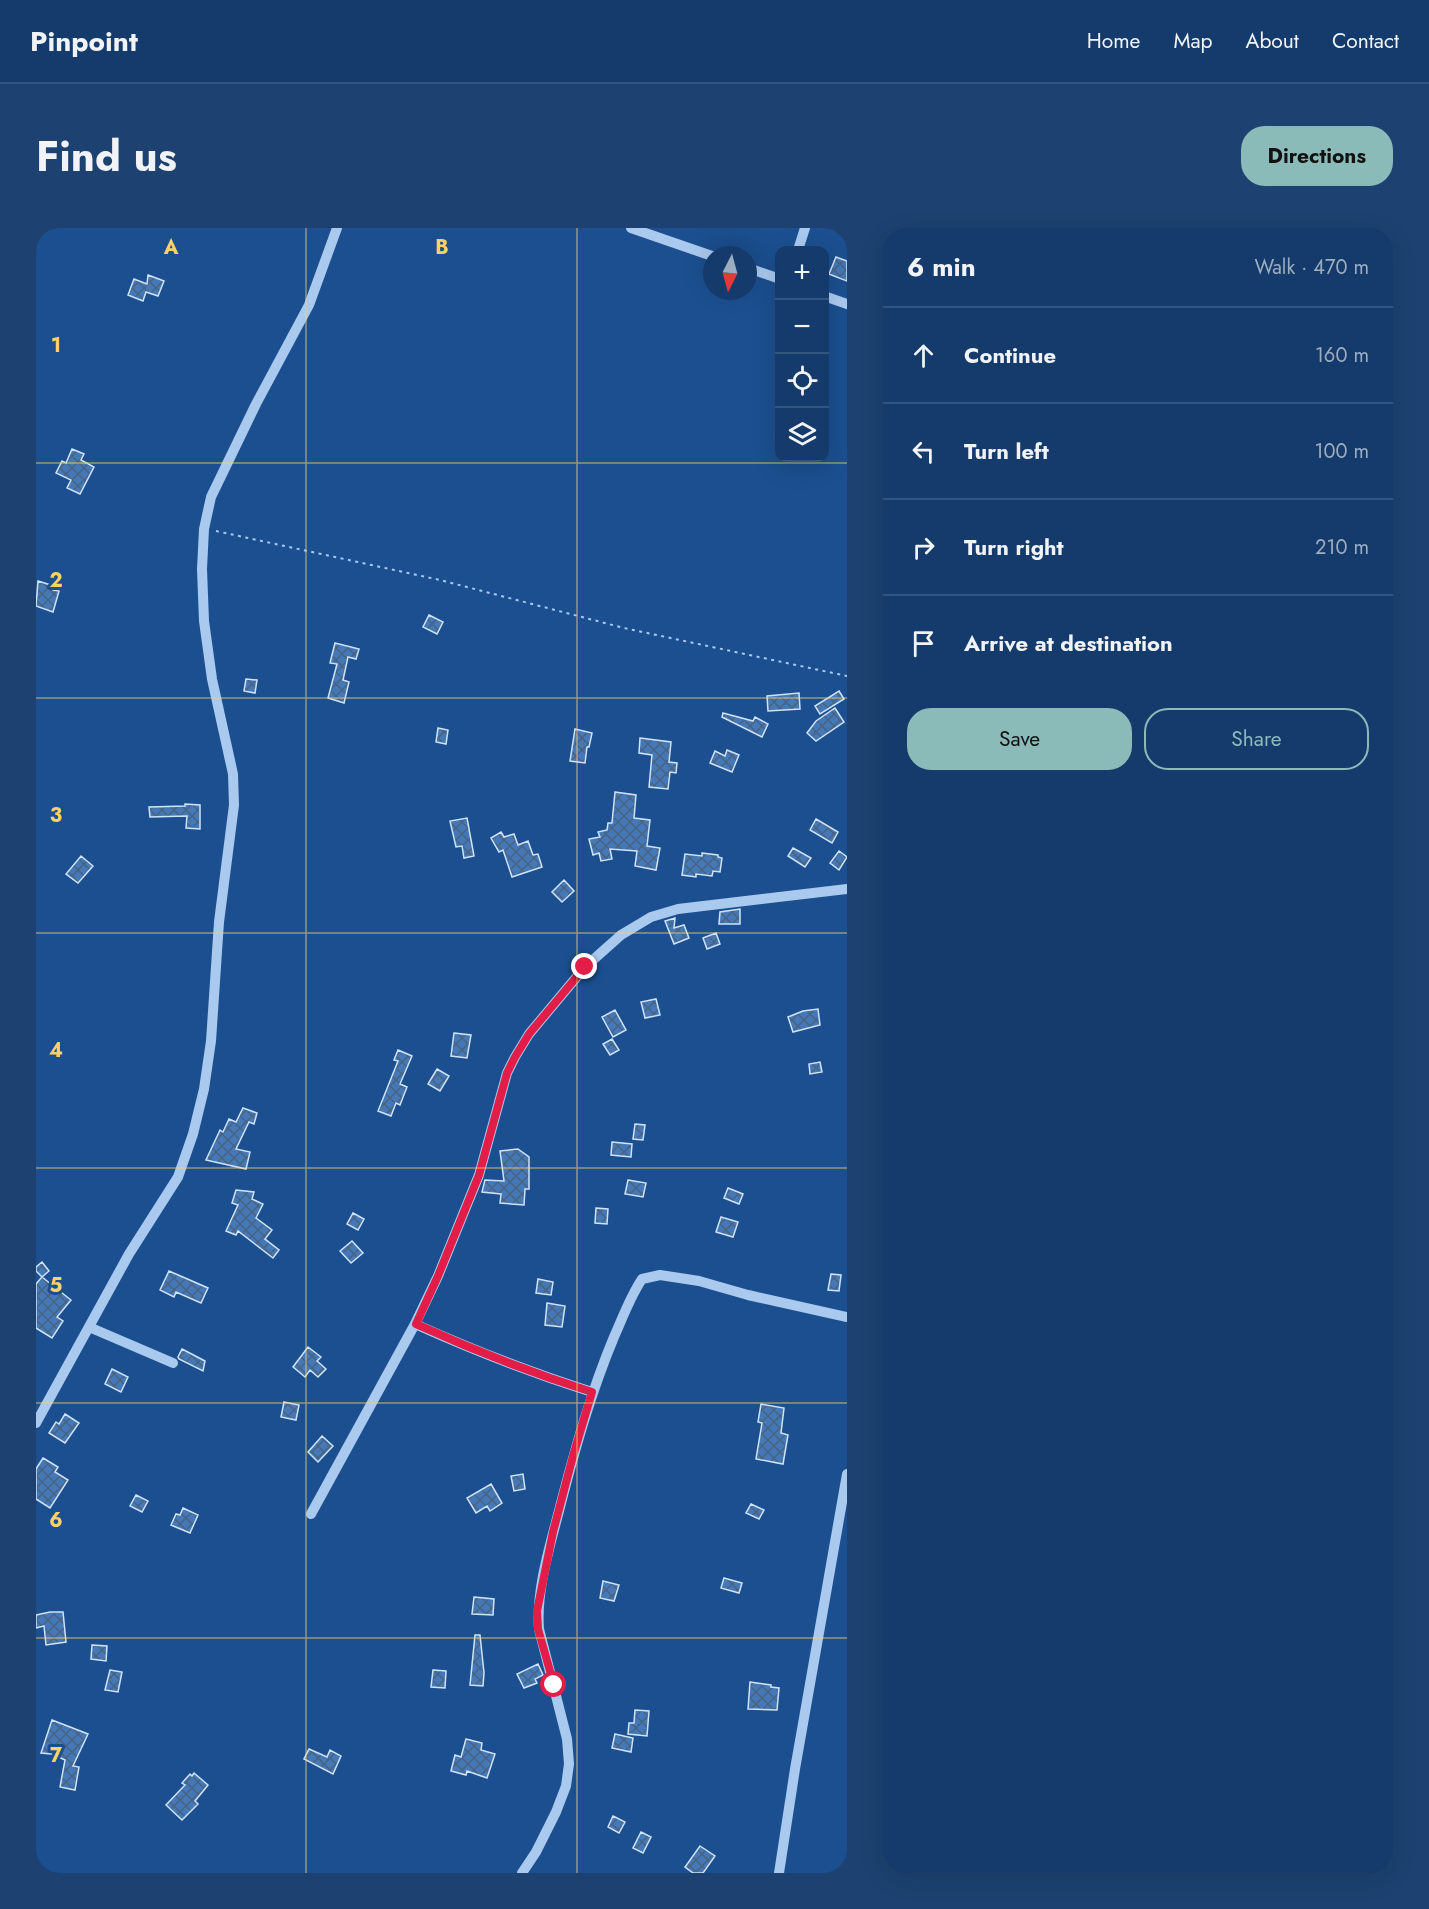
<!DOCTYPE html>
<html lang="en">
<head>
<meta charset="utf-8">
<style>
	:root { --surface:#143b6b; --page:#1d4271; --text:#f1f3f6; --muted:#9dadc1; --line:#33557e; --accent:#8bbbb9 }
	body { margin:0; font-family:Jost,sans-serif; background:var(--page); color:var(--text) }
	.controls { position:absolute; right:18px; top:18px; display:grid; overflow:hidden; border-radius:12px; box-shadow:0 6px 24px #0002 }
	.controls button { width:54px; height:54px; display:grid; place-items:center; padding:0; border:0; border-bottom:2px solid var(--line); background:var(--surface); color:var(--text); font:30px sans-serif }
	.compass { position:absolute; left:667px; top:18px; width:54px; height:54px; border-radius:50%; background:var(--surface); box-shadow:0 6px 24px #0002; rotate:186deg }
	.stop { position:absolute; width:18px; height:18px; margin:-14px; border:4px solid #e11d48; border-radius:50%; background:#fff }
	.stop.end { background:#e11d48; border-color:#fff; box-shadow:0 2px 6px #0008 }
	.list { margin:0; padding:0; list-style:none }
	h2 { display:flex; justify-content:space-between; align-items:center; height:78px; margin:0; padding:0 24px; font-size:26px }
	h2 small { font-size:20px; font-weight:400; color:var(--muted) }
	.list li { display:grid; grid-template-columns:39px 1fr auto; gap:18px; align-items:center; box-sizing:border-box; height:96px; padding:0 24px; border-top:2px solid var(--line) }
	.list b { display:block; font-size:22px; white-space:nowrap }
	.list em { font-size:20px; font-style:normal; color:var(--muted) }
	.actions { display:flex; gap:12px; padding:18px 24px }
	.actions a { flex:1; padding:14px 0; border:2px solid var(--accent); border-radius:24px; text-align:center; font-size:21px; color:var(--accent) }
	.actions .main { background:var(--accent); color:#111 }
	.icon { flex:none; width:33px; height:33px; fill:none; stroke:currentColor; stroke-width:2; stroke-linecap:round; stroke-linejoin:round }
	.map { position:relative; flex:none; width:811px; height:1645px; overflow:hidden; border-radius:24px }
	header { display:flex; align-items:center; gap:36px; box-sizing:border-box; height:84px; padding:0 30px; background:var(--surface); border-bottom:2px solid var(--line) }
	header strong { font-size:28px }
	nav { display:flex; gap:33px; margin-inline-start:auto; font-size:21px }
	.intro { display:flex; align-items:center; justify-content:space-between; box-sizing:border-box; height:144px; padding:0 36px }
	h1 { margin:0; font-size:42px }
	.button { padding:15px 27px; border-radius:24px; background:var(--accent); color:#111; font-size:21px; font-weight:700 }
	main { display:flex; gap:36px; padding:0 36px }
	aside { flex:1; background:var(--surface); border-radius:24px; box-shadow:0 6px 24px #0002 }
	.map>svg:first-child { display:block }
</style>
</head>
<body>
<header>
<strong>Pinpoint</strong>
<nav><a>Home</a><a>Map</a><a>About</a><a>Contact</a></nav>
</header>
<div class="intro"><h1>Find us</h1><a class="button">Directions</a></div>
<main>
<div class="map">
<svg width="811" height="1645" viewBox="0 0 811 1645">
	<defs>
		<pattern id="building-cross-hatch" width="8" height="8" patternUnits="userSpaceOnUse" patternTransform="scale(1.5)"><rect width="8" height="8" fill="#4478b7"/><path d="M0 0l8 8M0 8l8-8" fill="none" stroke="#486282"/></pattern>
	</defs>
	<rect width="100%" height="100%" fill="#1b4f8f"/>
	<path fill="url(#building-cross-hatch)" stroke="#cfe3fa" stroke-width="1.5" d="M800 29 811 33V53L793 46Z
		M112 47 128 53 122 68 110 64 107 73 92 67 98 51 111 56Z
		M36 221 48 226 45 232 58 239 44 266 31 260 35 252 20 245 26 233 30 235Z
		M2 353 18 358 17 362 23 363 17 384 0 378Z
		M393 387 407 394 401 406 387 399Z
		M299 415 323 421 320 431 312 429 307 452 313 454 308 475 292 470 301 436 294 435Z
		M210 451 221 452 219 465 208 463Z
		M803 463 808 471 784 486 779 478Z
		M763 465 764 481 732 483 731 468Z
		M799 480 808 494 780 513 771 505 780 493Z
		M687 485 717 493 719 489 732 496 726 509 686 489Z
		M402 500 412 502 410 516 400 514Z
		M539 501 556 505 553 519H551L549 535 534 533Z
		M604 510 635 514 633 534 641 535 640 545 634 544 632 561 613 559 616 527 603 525Z
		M691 522 703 527 696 544 674 535 679 523 689 528Z
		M579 564 600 567 598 590 614 592 611 618 624 620 620 642 599 638 601 623 574 621 576 631 565 633 563 625 557 627 553 611 564 609 562 604 571 602 572 595H576Z
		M149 576 164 577V601L150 600 151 588 114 589 113 579 149 578Z
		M431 590 438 628 428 630 426 618 420 619 414 593Z
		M780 591 802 604 796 615 774 602Z
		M465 604 468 609 478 606 482 617 492 613 497 627 502 626 506 639 476 649 467 622 463 624 455 610Z
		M757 620 775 630 769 639 752 628Z
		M803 623 811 629 803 642 794 635Z
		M666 625 682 627V629L686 630 684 644 677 643 676 648 660 646V649L646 647 649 626 666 628Z
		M45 628 57 638 42 655 30 646Z
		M528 652 538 663 526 674 516 664Z
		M704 681V696H683L684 684Z
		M639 690 638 700 648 697 653 710 638 716 629 693Z
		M680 705 684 716 671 721 667 710Z
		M620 771 624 787 609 790 605 774Z
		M782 781 784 797 757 804 752 789 767 783Z
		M579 782 590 802 577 809 566 789Z
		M418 805 435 807 431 830 415 828Z
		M576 811 583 822 574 827 567 816Z
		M362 822 376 828 364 856 371 859 364 877 360 875 355 888 342 883 362 833 358 832Z
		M784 834 786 844 774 846 773 836Z
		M401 841 413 848 404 863 392 856Z
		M207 880 221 885 218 896 213 894 200 921 214 924 210 941 170 932 184 902 187 904 193 891 200 894Z
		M599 896 609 897 607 912 597 911Z
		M576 914 596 916 595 929 575 927Z
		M482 921 493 929V961H489L488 977 464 975 465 966 446 964 449 952 468 953 464 923Z
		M592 952 610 955 607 969 589 966Z
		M692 960 707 966 703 976 688 970Z
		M200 962 218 964 216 971 227 976 220 990 236 1002 229 1011 243 1022 237 1030 202 1003 200 1007 190 1003 202 977 196 975Z
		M560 980 572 981 571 996 559 995Z
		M317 985 328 991 322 1002 311 996Z
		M685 989 702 994 697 1009 680 1004Z
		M316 1013 327 1025 315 1035 304 1023Z
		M6 1034 13 1043 6 1049 0 1043V1039Z
		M133 1043 172 1060 165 1075 140 1064 138 1069 124 1062Z
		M795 1046 805 1047 803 1063 792 1062Z
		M6 1049 35 1072 21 1089 27 1093 16 1110 0 1100V1056Z
		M502 1051 517 1054 515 1067 500 1065Z
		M511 1075 529 1078 526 1099 509 1097Z
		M272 1119 285 1129 281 1133 290 1141 282 1149 274 1142 269 1149 257 1139Z
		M146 1121 169 1133 167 1143 143 1131 142 1129Z
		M76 1141 92 1149 85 1164 69 1156Z
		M248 1174 263 1177 260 1192 245 1189Z
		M725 1176 748 1180 745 1205 752 1207 747 1236 720 1231 726 1195 722 1194Z
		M29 1186 43 1195 29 1215 13 1205 20 1194 23 1196Z
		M286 1208 297 1218 282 1234 272 1224Z
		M7 1230 22 1239 19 1244 32 1252 14 1280 0 1271V1241Z
		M487 1246 489 1261 478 1263 475 1248Z
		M455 1256 466 1275 454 1283 451 1278 440 1285 431 1270Z
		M100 1267 112 1273 106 1284 94 1278Z
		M715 1276 728 1282 723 1291 710 1285Z
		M147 1280 162 1287 154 1305 135 1297 140 1286 144 1287Z
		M688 1350 706 1355 703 1365 685 1360Z
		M567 1353 583 1357 578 1373 564 1370Z
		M438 1369 458 1371 457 1387 436 1386Z
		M14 1384H27L30 1414 10 1417 8 1398 0 1400V1387Z
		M439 1407H444L448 1445 447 1458 434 1457Z
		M56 1417 71 1418 70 1433 55 1431Z
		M502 1436 507 1447 499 1451 501 1455 488 1460 481 1446Z
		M74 1442 86 1444 82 1464 69 1462Z
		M397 1442 410 1443 409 1460 395 1459Z
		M714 1454 735 1457V1459L743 1460 741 1482 712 1481Z
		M599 1482 613 1483 611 1508 592 1506 593 1495H598Z
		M16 1492 52 1506 37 1538 43 1539 39 1562 24 1559 29 1532 16 1526 5 1525Z
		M579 1506 597 1510 595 1524 576 1520Z
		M430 1511 446 1515 445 1522 459 1526 451 1550 431 1543 430 1547 415 1543 419 1527 425 1529Z
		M273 1521 291 1529 294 1522 305 1528 297 1546 268 1531Z
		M158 1545 172 1557 159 1573 162 1576 146 1592 130 1577 149 1557 146 1555 154 1546 156 1548Z
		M577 1588 589 1594 583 1605 572 1599Z
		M605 1604 615 1609 607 1625 597 1620Z
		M664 1618 679 1628 667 1645H657L649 1639Z"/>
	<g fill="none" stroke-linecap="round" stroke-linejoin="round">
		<path stroke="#a9c9ee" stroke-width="2" stroke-dasharray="3 4.5" stroke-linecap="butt" d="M180 303 404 352 588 400 811 448"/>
		<path stroke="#a9c9ee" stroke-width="10" d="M595 0 676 28
			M762 22 769 0
			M712 40 744 51
			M788 68 811 76
			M379 1096C437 1122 496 1145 556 1164
			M53 1099 137 1135
			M0 1195 93 1026 142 949 157 906 168 861 175 813 183 694 198 577 197 546 176 451 168 393 166 341 168 301 175 269 220 176 273 77 301 0
			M275 1286 379 1096 402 1048 443 947 471 845 479 829 493 806 549 739 585 707 615 689 642 681 811 661
			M486 1645 500 1624 520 1584 530 1558 533 1536 531 1511 503 1401C500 1361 514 1318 524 1279 539 1221 555 1164 578 1109 587 1089 594 1069 606 1051L624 1047 663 1053 712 1067 811 1089
			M743 1645 759 1541 811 1246"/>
	</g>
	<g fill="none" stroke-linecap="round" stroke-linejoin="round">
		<path stroke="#e11d48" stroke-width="8" d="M518 1457 502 1401 501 1383 517 1304 537 1228 556 1164C496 1145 437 1122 380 1096L402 1048 443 947 471 845 479 829 493 806 549 739"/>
	</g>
	<path fill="none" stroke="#ffd166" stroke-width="1.5" stroke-opacity="0.55" d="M270 0V1645M541 0V1645M0 235H811M0 470H811M0 705H811M0 940H811M0 1175H811M0 1410H811"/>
	<g font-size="20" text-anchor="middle" font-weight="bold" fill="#ffd166" stroke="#1b4f8f" stroke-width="6" stroke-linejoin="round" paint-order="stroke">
		<text x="135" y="26">A</text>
		<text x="406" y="26">B</text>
		<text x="20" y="124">1</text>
		<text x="20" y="359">2</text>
		<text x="20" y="594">3</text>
		<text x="20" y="829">4</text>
		<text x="20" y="1064">5</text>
		<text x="20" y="1299">6</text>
		<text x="20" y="1534">7</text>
	</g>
</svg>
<div class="controls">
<button>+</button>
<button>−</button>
<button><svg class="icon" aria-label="locate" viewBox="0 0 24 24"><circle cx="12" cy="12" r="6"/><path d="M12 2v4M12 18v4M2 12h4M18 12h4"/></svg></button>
<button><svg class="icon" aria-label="layers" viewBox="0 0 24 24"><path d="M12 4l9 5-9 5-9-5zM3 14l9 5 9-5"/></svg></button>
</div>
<svg class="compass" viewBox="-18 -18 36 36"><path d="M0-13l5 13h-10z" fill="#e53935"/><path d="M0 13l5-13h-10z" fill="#9dadc1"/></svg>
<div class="stop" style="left:518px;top:1457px"></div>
<div class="stop end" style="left:549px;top:739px"></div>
</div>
<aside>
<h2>6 min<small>Walk · 470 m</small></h2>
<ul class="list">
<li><svg class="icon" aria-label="ahead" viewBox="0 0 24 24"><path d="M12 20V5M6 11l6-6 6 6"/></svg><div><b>Continue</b></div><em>160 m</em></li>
<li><svg class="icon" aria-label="left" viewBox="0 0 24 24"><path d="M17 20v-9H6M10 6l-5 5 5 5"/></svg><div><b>Turn left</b></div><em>100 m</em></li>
<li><svg class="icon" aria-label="right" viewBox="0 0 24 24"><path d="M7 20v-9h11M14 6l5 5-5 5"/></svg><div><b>Turn right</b></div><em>210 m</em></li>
<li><svg class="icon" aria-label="arrive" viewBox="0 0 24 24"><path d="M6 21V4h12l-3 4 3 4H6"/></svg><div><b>Arrive at destination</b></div></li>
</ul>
<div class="actions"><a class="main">Save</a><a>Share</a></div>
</aside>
</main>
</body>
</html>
